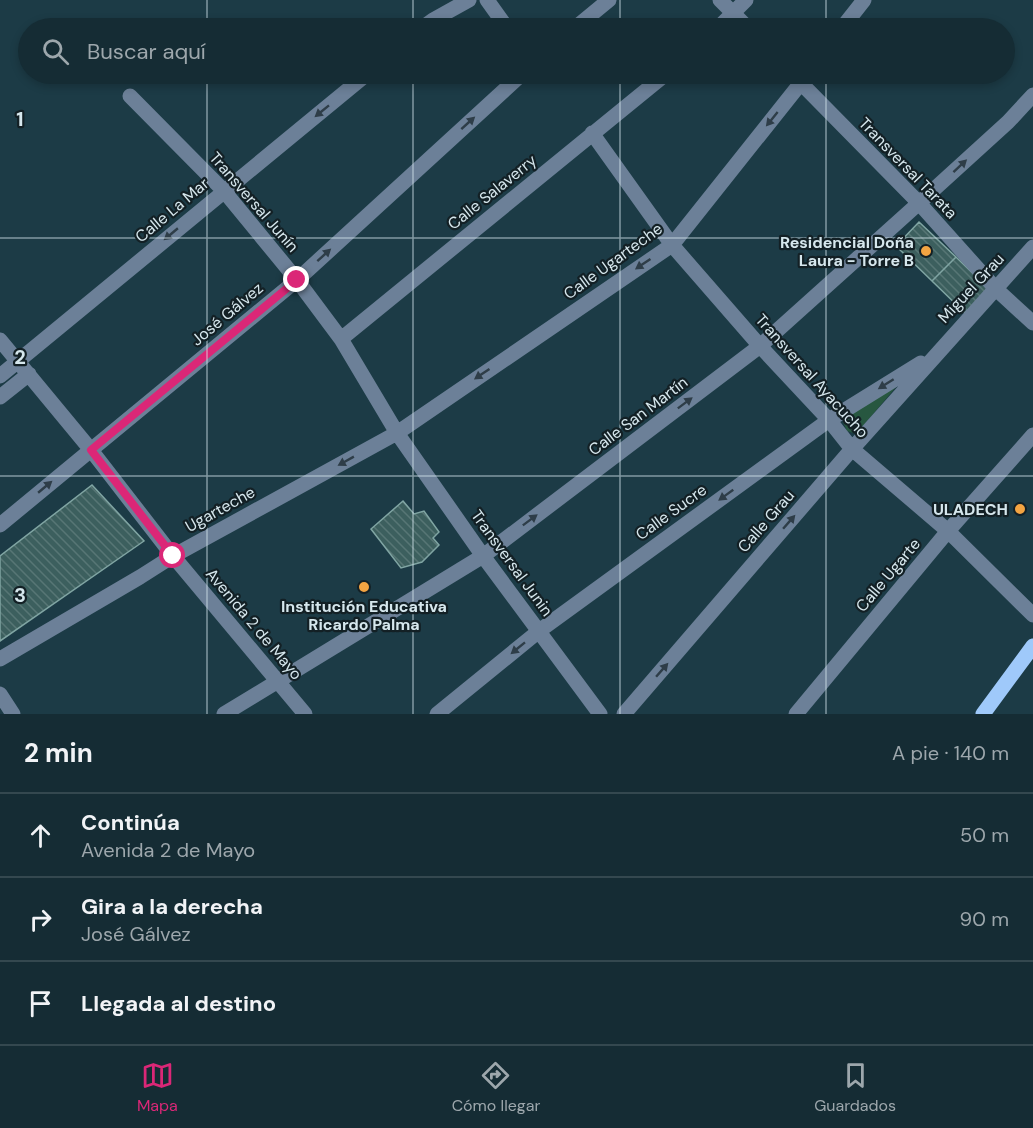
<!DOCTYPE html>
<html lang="es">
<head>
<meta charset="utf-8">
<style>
	:root { --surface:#152c34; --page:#223840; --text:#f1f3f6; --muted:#9da7ac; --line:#34484f; --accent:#db2777 }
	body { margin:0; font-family:"DM Sans",sans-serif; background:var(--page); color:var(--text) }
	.stop { position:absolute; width:18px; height:18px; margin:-14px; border:4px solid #db2777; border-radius:50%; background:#fff }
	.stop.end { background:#db2777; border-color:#fff; box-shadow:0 2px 6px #0008 }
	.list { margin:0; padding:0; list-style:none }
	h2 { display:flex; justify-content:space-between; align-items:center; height:78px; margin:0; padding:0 24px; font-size:26px }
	h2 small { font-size:20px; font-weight:400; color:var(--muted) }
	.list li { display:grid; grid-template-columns:39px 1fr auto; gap:18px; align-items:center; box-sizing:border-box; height:84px; padding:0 24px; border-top:2px solid var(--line) }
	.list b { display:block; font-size:22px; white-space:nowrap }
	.list p { margin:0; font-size:20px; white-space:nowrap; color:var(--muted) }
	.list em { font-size:20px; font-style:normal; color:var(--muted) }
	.icon { flex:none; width:33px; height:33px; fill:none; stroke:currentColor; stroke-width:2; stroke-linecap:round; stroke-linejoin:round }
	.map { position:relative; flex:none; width:1033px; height:714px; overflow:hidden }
	.search { position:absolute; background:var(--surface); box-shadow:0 3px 9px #0003; left:18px; right:18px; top:18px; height:66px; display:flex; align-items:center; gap:15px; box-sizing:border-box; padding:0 21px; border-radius:33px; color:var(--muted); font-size:22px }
	.sheet { height:330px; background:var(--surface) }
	nav { display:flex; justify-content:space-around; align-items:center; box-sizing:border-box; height:84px; border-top:2px solid var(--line); background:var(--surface); font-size:16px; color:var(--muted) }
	nav a { display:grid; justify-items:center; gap:3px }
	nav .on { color:var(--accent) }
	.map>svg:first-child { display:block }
</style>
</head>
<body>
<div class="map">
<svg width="1033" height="714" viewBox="0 0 1033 714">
	<defs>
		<pattern id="building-back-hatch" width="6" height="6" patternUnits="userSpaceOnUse" patternTransform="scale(1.5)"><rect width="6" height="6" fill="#3c5f5e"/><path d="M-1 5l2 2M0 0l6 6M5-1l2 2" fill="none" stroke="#577675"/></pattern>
	</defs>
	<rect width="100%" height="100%" fill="#1c3b46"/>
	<path fill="#275740" d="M902 380 856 434 847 431 843 422 847 417Z"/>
	<path fill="url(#building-back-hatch)" stroke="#80a5a3" stroke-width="1.5" d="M919 222 956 257 932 281 896 246Z
		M956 257 989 289 965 313 932 281Z
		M92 485 144 541 0 641V556Z
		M403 501 414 514 424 511 439 532 433 538 439 545 422 562 401 568 371 529Z"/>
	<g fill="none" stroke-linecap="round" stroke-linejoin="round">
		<path stroke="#6c8098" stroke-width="15" d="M487 0 507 28
			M720 0 748 28
			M422 28 433 20 469 0
			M575 28 609 0
			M718 28 746 0
			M842 28 864 0
			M792 74 919 203 996 289 1033 323
			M130 96 224 191 297 280 341 339 397 433 483 556 600 714
			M592 133 672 245 760 346 829 420 852 449 948 531 1033 615
			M341 339 666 74
			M0 340 91 450 173 556 305 714
			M0 376 367 74
			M0 397 29 374
			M0 525 297 280 522 74
			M0 659 140 577 173 556 397 433 672 245 808 74
			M0 694 13 714
			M224 714 483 556 760 346 919 203 1008 122 1033 95
			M437 714 539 631 829 420 921 363
			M624 714 852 449 1033 247
			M796 714 948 531 1033 435"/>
		<path stroke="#9fc9fa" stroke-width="15" d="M983 714 1033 646"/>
	</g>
	<defs><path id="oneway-solid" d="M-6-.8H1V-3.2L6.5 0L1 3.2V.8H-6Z" transform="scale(1.5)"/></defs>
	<g fill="#2e3d48">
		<use href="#oneway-solid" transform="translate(322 111) rotate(141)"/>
		<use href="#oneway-solid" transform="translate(772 119) rotate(129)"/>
		<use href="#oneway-solid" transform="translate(468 123) rotate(-42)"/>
		<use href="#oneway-solid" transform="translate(960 166) rotate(-43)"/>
		<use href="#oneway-solid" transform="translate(171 234) rotate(140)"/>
		<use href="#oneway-solid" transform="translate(324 255) rotate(-42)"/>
		<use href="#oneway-solid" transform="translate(643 264) rotate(146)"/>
		<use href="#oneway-solid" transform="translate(482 374) rotate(146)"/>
		<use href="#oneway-solid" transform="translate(886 384) rotate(148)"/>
		<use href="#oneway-solid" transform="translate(685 403) rotate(-37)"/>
		<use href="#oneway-solid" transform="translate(346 461) rotate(151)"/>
		<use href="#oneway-solid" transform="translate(45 487) rotate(-40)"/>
		<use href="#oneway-solid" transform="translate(726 495) rotate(144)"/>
		<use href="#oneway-solid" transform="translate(530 520) rotate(-37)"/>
		<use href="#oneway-solid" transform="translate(789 522) rotate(-49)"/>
		<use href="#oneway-solid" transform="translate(518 648) rotate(141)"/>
		<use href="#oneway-solid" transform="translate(662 670) rotate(-49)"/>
	</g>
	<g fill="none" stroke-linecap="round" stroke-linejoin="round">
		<path stroke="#db2777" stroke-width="8" d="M173 556 91 450 297 280"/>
	</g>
	<path fill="none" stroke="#d6e7ed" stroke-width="1.5" stroke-opacity="0.55" d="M207 0V28M413 0V28M620 0V28M826 0V28M207 74V714M413 74V714M620 74V714M826 74V714M0 238H1033M0 476H1033"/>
	<g fill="#f3a442" stroke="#132025" stroke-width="2">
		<circle cx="926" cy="251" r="6"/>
		<circle cx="1020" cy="509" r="6"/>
		<circle cx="364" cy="587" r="6"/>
	</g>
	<g text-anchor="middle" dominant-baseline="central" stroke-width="4.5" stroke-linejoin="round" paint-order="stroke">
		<g font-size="16" fill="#d6e7ed" stroke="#132025">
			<text transform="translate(908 168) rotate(46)">Transversal Tarata</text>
			<text transform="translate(492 192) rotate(-39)">Calle Salaverry</text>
			<text transform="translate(254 202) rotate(49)">Transversal Junín</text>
			<text transform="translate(172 210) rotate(-40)">Calle La Mar</text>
			<text transform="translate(613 261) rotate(-36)">Calle Ugarteche</text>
			<text transform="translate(971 288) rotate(-47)">Miguel Grau</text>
			<text transform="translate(227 314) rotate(-40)">José Gálvez</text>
			<text transform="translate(812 376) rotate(48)">Transversal Ayacucho</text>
			<text transform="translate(638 416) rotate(-37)">Calle San Martín</text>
			<text transform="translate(220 509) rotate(-29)">Ugarteche</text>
			<text transform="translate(671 512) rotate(-36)">Calle Sucre</text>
			<text transform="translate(766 521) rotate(-49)">Calle Grau</text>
			<text transform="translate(512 563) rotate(54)">Transversal Junin</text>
			<text transform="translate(888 575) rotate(-50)">Calle Ugarte</text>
			<text transform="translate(254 624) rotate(50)">Avenida 2 de Mayo</text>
		</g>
		<g font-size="16" font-weight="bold" fill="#d6e7ed" stroke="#132025" text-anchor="end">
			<text x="914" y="242">Residencial Doña<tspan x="914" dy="18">Laura - Torre B</tspan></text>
			<text x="1008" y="509">ULADECH</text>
			<text x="364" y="606" text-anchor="middle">Institución Educativa<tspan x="364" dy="18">Ricardo Palma</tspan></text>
		</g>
	</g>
	<g font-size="20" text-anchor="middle" font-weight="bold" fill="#d6e7ed" stroke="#132025" stroke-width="4.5" stroke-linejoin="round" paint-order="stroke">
		<text x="20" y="126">1</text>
		<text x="20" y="364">2</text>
		<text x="20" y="602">3</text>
	</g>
</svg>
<div class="stop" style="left:173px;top:556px"></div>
<div class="stop end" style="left:297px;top:280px"></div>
<div class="search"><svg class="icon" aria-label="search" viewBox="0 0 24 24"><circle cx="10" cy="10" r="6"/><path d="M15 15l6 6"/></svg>Buscar aquí</div>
</div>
<section class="sheet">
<h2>2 min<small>A pie · 140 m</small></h2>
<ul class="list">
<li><svg class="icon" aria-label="ahead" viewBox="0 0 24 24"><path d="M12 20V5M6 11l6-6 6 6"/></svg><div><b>Continúa</b><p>Avenida 2 de Mayo</p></div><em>50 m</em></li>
<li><svg class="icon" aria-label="right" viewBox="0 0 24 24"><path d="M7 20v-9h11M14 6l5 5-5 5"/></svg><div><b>Gira a la derecha</b><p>José Gálvez</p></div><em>90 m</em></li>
<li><svg class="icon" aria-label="arrive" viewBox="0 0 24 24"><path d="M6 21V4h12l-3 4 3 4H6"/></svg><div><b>Llegada al destino</b></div></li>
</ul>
</section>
<nav>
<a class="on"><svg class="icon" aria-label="map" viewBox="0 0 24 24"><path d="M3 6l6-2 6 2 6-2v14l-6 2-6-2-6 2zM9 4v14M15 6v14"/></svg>Mapa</a>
<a><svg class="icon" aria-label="directions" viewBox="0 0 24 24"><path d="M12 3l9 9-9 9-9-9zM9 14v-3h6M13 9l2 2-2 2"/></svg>Cómo llegar</a>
<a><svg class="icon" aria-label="saved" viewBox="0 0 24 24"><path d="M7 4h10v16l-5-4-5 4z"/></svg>Guardados</a>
</nav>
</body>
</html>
